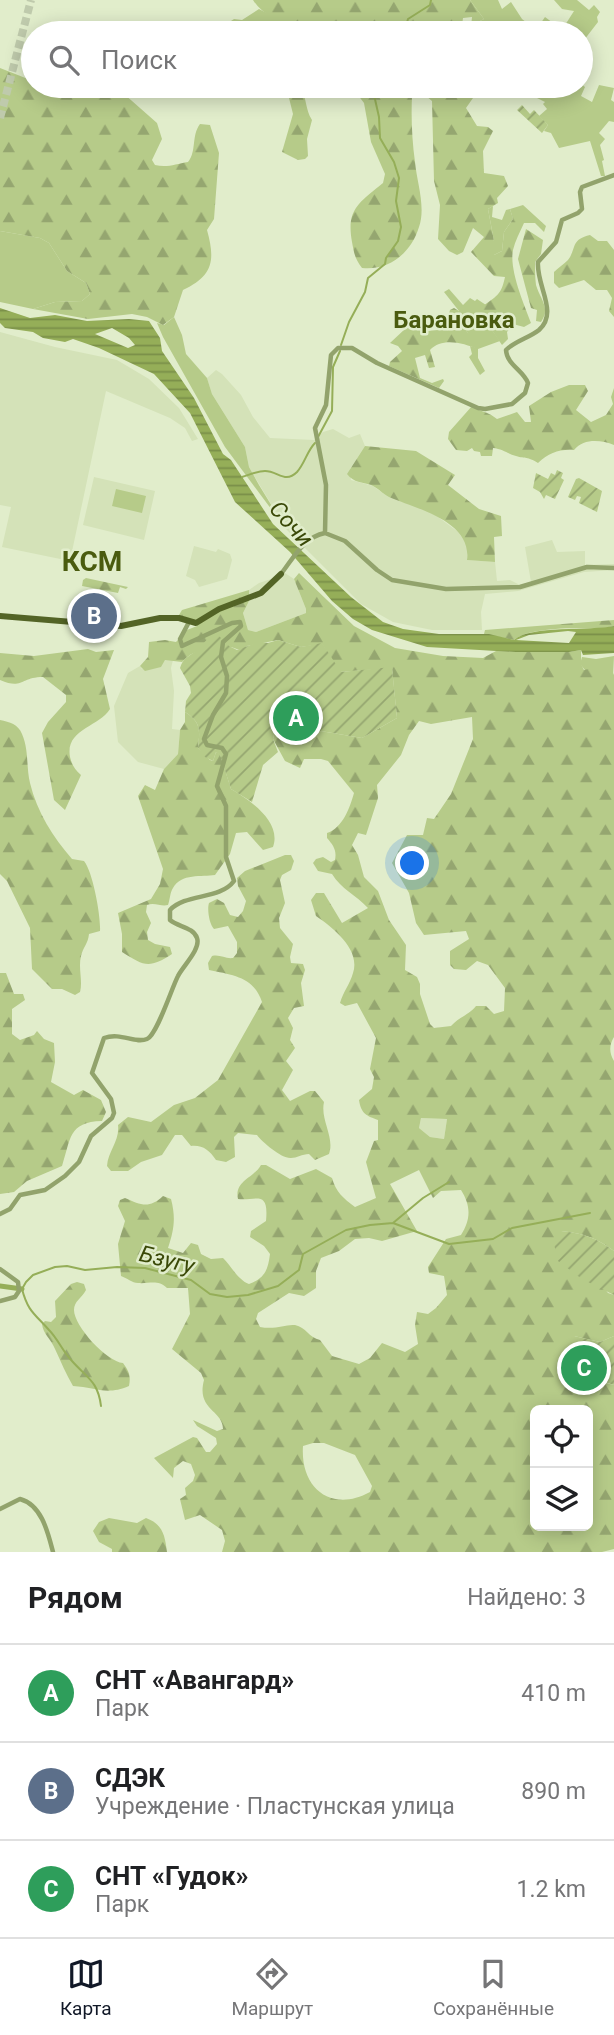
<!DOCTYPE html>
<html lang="ru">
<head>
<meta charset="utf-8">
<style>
	:root { --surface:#fff; --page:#f6f6f6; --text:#202124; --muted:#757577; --line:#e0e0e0; --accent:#111827 }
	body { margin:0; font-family:Roboto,sans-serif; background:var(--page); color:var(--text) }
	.controls { position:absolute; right:21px; bottom:21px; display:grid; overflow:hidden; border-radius:10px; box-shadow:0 4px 18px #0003 }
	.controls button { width:63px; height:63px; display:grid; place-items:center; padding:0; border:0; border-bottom:2px solid var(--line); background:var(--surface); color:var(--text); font:35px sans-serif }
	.you { position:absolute; left:413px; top:864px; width:24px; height:24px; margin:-18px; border:5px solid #fff; border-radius:50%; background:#1a73e8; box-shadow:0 0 0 10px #1a73e833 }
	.badge { display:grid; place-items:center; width:46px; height:46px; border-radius:50%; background:var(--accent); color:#fff; font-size:23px; font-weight:700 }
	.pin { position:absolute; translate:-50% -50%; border:4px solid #fff; box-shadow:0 2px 7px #0006 }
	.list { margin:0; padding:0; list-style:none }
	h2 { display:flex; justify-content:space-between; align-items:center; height:91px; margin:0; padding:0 28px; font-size:30px }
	h2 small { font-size:23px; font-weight:400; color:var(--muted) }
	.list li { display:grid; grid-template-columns:46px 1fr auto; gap:21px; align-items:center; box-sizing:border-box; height:98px; padding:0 28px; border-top:2px solid var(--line) }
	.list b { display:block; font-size:26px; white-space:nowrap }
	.list p { margin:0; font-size:23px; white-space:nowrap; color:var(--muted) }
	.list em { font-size:23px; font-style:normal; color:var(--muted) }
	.icon { flex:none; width:38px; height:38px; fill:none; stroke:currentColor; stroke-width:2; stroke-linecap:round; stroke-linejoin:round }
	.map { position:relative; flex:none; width:614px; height:1552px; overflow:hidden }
	.search { position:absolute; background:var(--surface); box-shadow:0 4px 18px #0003; left:21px; right:21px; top:21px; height:77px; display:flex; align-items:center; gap:18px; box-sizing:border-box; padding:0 24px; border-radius:38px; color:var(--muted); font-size:26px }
	.sheet { height:385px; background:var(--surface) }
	nav { display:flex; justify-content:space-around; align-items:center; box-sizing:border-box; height:98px; border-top:2px solid var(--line); background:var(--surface); font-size:19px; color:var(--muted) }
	nav a { display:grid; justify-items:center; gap:4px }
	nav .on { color:var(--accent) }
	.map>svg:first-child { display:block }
</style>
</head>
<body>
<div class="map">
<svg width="614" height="1552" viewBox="0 0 614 1552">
	<defs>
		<pattern id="forest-firs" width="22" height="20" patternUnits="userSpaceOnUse" patternTransform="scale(1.75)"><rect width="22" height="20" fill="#b6cb89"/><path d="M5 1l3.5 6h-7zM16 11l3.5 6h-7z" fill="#95a670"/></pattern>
		<pattern id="garden-furrows" width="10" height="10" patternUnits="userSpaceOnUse" patternTransform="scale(1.75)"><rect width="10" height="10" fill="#b6cb89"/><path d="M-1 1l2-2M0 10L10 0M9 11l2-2" fill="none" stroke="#95a670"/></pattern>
		<pattern id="water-rules" width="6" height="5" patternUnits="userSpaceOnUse" patternTransform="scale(1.75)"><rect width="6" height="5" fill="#95ae58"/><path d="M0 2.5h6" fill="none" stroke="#7a8f49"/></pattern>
	</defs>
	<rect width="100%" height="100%" fill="#e1edcb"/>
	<path fill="#d4e2b8" d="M0 332 55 347 117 360 149 379 179 408 198 439 192 441 185 428 170 418 106 391 70 561 2 547 11 507 0 505Z
		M216 370 222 374 241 395 253 417 270 438 314 440 323 432 333 429 349 438 360 434 365 446 350 469 351 480 373 486 387 496 414 504 438 517 457 531 467 543V560L495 562 497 581 510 580 520 585 531 582 525 547 552 540 557 552 585 551V565L614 564V570L584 572 518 591 485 594 481 612 482 630H432L393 622 361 604 286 529 249 467 245 447 212 394 207 378Z
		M94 477 155 491 144 540 83 525Z
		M194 546 216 552 218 549 230 554 232 560 227 579 199 587 195 580 186 576Z
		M282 571 294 579 306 609V613L256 632 248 630 243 613 249 601V590L259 583 277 577Z
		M165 660H173L171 668 174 691 172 729 180 730 178 754 164 769 138 762 118 742 114 706 128 673 140 666 142 669Z
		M421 1118 447 1119 444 1139 430 1137 419 1128Z"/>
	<path fill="#b6cb89" d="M470 0H498L502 9 511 2 522 19 536 30 545 17 553 23 548 33H518L513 29 510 33H483L478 22 484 19Z
		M554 0H577L589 10 594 5 600 12 597 17 598 22 581 44V33H560L574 11 562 9Z
		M259 9 276 18 290 30 288 33H226L228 23 234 19 242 20Z
		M581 84 585 87 581 96 592 102 599 85 614 88 611 100 614 102V122L609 121 599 133 605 139 600 145 604 160 602 161 605 176H601L590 141 559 148 551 133 544 131 548 125 539 116 547 109 543 104 545 102 537 98 548 86Z
		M493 206 492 217 502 220 506 210 510 209 513 219 504 232 502 251 494 255V241L488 209Z
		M0 231 40 238 49 243 67 271 86 283 90 294 82 301 55 302 33 309 0 302Z
		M449 289 463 305 470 298 475 301 477 299 486 305 474 315 458 321 459 311 444 292Z
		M486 313 490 318 489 326 500 341 478 349V358L485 371 480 375 469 357 472 354 470 346 478 348 463 326Z
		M174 317 182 335 186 354 207 378 212 394 245 447 249 467 259 485 286 529 225 447 163 337 157 323 164 325Z
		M116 489 146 496 142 513 112 506Z
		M614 656 613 675H599L591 670H585L580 664 582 657 596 659Z"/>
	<path fill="url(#forest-firs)" fill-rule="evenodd" d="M253 0H470L484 19 478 22 480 26 473 28 471 27 472 17 463 18 461 33H292C280 20 262 15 253 0Z
		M0 68 33 81V86L52 88 115 86 157 123 162 139 152 160 155 165C167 168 176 164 188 162 197 151 191 136 200 124L210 125 219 153 214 219 207 230C216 262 212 276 183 290L174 317 163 325 147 317 132 314 88 319 33 309 55 302 82 301 90 294 86 283 67 271 49 243 40 238 0 231Z
		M286 86H299C307 95 305 110 312 120L307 139 308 156 305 159 298 160 282 152 293 114Z
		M351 86H465L473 98 466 108 477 126 488 127 493 131 483 151 484 173 504 176 508 186 497 198 498 203 488 209 494 241V255L502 251 504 232 513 219 510 209 523 205 546 226 544 232 535 223H524C520 232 515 241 513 250 509 270 524 304 531 323L524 327 513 324 507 332 508 339 502 345 489 326 490 318 485 313 463 326 468 333 480 337 478 349C463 343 442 337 430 350L435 367 429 368 425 355 415 358 420 378 432 383 443 379 444 381 439 388 389 366 390 362 402 351 398 346 390 343 406 328 420 325V320L424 319 426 331 438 330 439 316 448 317 450 310 454 308 459 311 458 321C470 320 473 314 482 307 496 296 501 296 505 277L494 276 471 252 484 237 473 228 463 252 457 255 449 251 438 239 440 205 434 181 432 101 426 96H412C411 118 412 140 415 162 417 183 426 207 419 227 411 253 389 271 362 268 355 259 354 253 352 242 346 209 359 203 383 183L385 174 371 142 364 103Z
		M526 229 543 240 541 254 535 262C535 269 535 278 536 285 540 299 551 308 541 322L536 321 537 310 531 308 518 259Z
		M590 235 598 241H607L614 250V317L609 311 612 298 607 290H596L584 280 559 288 554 283V272C558 268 564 264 568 260 577 248 570 240 590 235Z
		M569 385H585L588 391 576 410 591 422 606 415 613 404 611 397 614 388V445C601 440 584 438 574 450 559 449 549 453 538 463 527 456 526 459 516 456 508 454 503 449 493 448L492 456H481L480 452 474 451 472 448 467 451 456 450 448 439 449 432 472 406C481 413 486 410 497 419L517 412 525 422H531L529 406 551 392Z
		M365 446 416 451 455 475 448 485 479 509 501 516 502 536 494 537 495 562 467 560C472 521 417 509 389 497 383 494 378 488 371 485 362 482 354 483 347 474Z
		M299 573 354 626 395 648 443 656 483 658 496 651 569 652 581 650V664L584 670 605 665 600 675H613L614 673V1037C609 1045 609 1053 614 1061V1251C597 1238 583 1233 561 1231L608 1293 614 1295V1336L600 1342 574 1336 606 1383 614 1385V1549L602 1552H222L225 1541 222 1530 200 1515 185 1520 180 1499 186 1495 185 1488 193 1481 195 1475 191 1464 183 1461 174 1468 173 1478 154 1458 193 1437 197 1438 206 1452H210L217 1444 216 1438 197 1426 193 1420 217 1431 223 1429C223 1410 196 1410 204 1380L201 1373 172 1349 190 1314 188 1288H167C158 1279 149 1284 138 1283 132 1283 127 1278 121 1276L118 1244 125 1221 118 1206 120 1200 125 1198C141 1205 149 1209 163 1196L171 1199C176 1218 174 1230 168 1248L183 1253 191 1243 198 1245 201 1254 211 1259 223 1258C232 1267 238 1280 249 1284 265 1278 268 1270 270 1254L264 1246 250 1237 251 1231 266 1221C269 1189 256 1201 238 1199 234 1181 254 1178 261 1165H266L290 1179 316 1169 332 1178C336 1192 343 1198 355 1207L376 1198 366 1162 374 1141 378 1140V1120C367 1116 361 1114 359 1100L372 1089 374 1077 370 1069 376 1038 357 1003 345 1006 340 1003C343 992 350 984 353 973 361 949 332 927 316 916L311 900 316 893H324L342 923 368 908C356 895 341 889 332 874L318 871 313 863 316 859 323 857 331 862 335 860C337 850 333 845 327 838V833C343 828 350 807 354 793L328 761 321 759H304L300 768 285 761 273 739 275 730 285 725 362 738 397 718 392 668 340 672 322 644 301 647 278 640 247 646 243 650C236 650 232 646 225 646 210 647 192 650 182 662L165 660 161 667 145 671 140 666 148 657 149 642 165 640 176 642 187 630 197 626 196 621 179 615 182 610 249 590V601L243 613 248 630 256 632 306 613V609L294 579ZM472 717 473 739 451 794 434 819 427 818 423 835H407L392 863 409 893 416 923 424 935 466 931 469 939 450 951V965L454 969 466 970 477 961 488 965 505 988 504 1011 494 1014 486 1006H476C469 1015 459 1017 451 1026L434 1028 430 1024 420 994V984L417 977 405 970 406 945 389 920 378 891 364 877 358 855 352 845 358 833 366 835 378 798 377 785 401 755 409 735 419 721 431 724ZM421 1118 447 1119 444 1139 430 1137 419 1128ZM419 1170 433 1198 441 1191 461 1190C471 1206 471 1219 461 1235L446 1239 428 1267 429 1273 444 1276 447 1295 436 1308 428 1314 417 1312 415 1325 418 1344 405 1352 382 1343 370 1358 359 1364 332 1356 320 1340C309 1338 306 1327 295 1325 285 1324 276 1330 260 1327L256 1319 258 1313 289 1293 304 1296 316 1288V1271L321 1258 339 1251 355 1239 369 1238 382 1241 417 1231 390 1184ZM535 1410H588V1526H535ZM313 1443H324L355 1455 372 1486 370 1492C332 1513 300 1489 303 1446Z
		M86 578 128 587 126 589 120 587 118 593 82 586 83 580Z
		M614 620V626L604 628C584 628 529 626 514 640L484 634 485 630Z
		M88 649 96 652 114 650 103 679 110 709C99 727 65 729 70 757 72 765 75 770 81 775L65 810 54 800 42 733 48 722 66 702V695L43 677C20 677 23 690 0 680V653L34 656Z
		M185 712C201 722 200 730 198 748L210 760 213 761 216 752 220 754 231 789C250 800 282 822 273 847L263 850 247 832 236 833 230 854 215 875C202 877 181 873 173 888 170 892 170 900 168 905 161 907 155 902 147 905L146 912 151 923 147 932 148 940 155 944 170 947 172 954C149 969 144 966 122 952V934L118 913 151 899 160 884 163 869 138 796 145 785 155 790 164 769 178 754 180 730 185 722Z
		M0 720C10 722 18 724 22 734 29 750 26 766 30 783 37 812 53 837 72 859L84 861C93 872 101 917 100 931L89 934C88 944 83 947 81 956 78 968 83 981 80 992L75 995 62 989H52L32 969 30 928 7 881 0 874Z
		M285 855H291L294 861 291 870 282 875 280 880 285 903 279 918 280 928 293 944 290 957 291 963 303 964 305 970 301 983 304 1006 294 1008 288 1018 293 1028 290 1040 295 1048 286 1061 293 1070 282 1090 290 1101 310 1091H315L324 1102C320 1120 335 1137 329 1154L315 1160 309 1154C302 1154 297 1158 291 1158 282 1159 262 1142 257 1135L238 1133 234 1137 235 1157 226 1162 216 1160C209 1150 203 1145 191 1146L182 1135H175L162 1155 141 1162 128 1171H111L107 1166C108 1151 120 1141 118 1125L128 1117 151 1122 174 1105 195 1098 218 1080 262 1002C254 977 233 975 209 970L208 963 212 956C220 954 225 959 233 958L237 953V942L228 926 214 929C209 924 207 909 209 903L217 899 224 903 230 915 238 917 243 911 246 901 238 886 237 878 245 871Z
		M0 973H6L14 994H23L25 1000 12 1009V1034L20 1040 34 1035 37 1031 44 1039 54 1043 55 1062 51 1082 74 1095 83 1090 101 1100 106 1112 102 1121C68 1122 71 1139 62 1166L27 1181 14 1192 0 1194Z
		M77 1282 84 1284 86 1290C82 1298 74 1301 74 1310 74 1326 107 1362 123 1363 129 1371 131 1376 129 1386 106 1396 95 1387 73 1386 66 1374 61 1362 55 1349 51 1339 43 1334 42 1324L45 1321 51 1322 56 1317 55 1301 71 1284Z
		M109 1518 137 1523 146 1518C163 1524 165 1536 167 1552H112V1549L99 1542 93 1531 99 1522Z"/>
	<path fill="url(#garden-furrows)" d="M522 105 530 114 534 110 548 125 542 133 517 110Z
		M557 470 563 473 561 478 564 480 555 499 546 495 544 499 540 492 533 488 536 473 548 479 551 473 555 475Z
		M579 478 602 491 597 512 579 503 581 497 577 496 575 500 568 497 576 479Z
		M218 635 229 646 237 650 259 642 268 643 278 640 301 647 322 643 341 672 392 667 397 718 362 738 285 725 275 730 273 739 278 752 263 765 252 802 231 789 220 755 216 752 213 761 205 757 198 748C200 730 201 722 185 712L186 701 191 693 190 686 180 668C183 658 188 657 196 651 204 645 205 637 218 635Z
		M561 1231C583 1233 597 1238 614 1251V1295L582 1279 558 1261 554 1244Z
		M574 1336 600 1342 614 1336V1385L593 1378 553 1357Z"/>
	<path fill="url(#water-rules)" fill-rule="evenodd" d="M0 308 30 318 55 315 87 321 129 319 149 321 160 338 162 351 194 398 223 454 231 460 273 524 351 597 383 622 403 629 439 634H489L514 640C530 625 591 631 614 626V653L583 655 581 650 569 652H516L427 647 372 630 353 619 332 601 290 552 235 502 190 413 154 374 99 348 73 339 65 342 43 338 33 332 5 328 0 323ZM112 328 129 338 135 345 128 348 95 334ZM568 631 576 632 569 643 516 640 529 635Z"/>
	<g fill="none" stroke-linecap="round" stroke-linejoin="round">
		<path stroke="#95ae58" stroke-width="2" d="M404 33 408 19 430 5 431 0
			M341 345 349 322 365 292 368 278 385 264 386 258 398 241 401 227 396 201 399 178 394 162 380 138 379 117 372 86
			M318 437 332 411 333 367 340 351
			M242 477C249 475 257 471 265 471 278 471 285 484 297 472 305 463 307 451 315 443
			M393 1223 423 1198 449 1182
			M101 1406C98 1381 87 1378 72 1361 63 1352 58 1339 49 1330 35 1314 28 1312 22 1289L26 1282 33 1275 55 1267 67 1266 85 1270 117 1267 145 1268 191 1280 210 1294 227 1297 248 1295 278 1286 299 1270 303 1254 346 1230 370 1225 393 1223 449 1244 493 1239 512 1228 590 1213"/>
		<path stroke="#95ae58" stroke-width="5" d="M0 1286 22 1289"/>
		<path stroke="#bfcaac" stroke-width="8" stroke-dasharray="8 4" stroke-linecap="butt" d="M0 118 31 0"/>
		<path stroke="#92a36c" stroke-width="4.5" d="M325 533 326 485 315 428 326 405 331 355 338 348H352L377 363 478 408 485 409 512 404 525 393 528 383C523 370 507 365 506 350 515 341 529 338 539 330 559 312 536 286 538 262L556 242 562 220 578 213 582 209 580 192 582 187 614 175
			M281 574C294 557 304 537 325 533L345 541 377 570 392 580 446 589 520 587 587 567 614 568
			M0 1214 10 1209 20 1195 45 1190 65 1176 79 1162 91 1136 112 1118 114 1113 111 1099 92 1073 104 1038C121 1032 135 1044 147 1039 157 1035 172 987 178 976 183 966 201 949 197 938 193 927 178 927 170 920V910C186 893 220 900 234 881L226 857V806L217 786 226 754 222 748 207 745 204 739 213 715 226 693 227 676 221 657 223 642 241 626 240 622 232 623 182 646 180 639 189 622
			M0 1269 18 1282 19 1291 15 1297 0 1301
			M0 1509 20 1499C42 1505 48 1533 53 1552"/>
		<path stroke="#536426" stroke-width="6" d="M0 616 121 626 160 618H179L196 623 219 609 261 593 281 574"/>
	</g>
	<g text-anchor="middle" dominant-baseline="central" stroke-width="5" stroke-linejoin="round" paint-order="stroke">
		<g font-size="23" font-style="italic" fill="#3a4907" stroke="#e1edcb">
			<text transform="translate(291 524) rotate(48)">Сочи</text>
			<text transform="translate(167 1260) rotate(14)">Бзугу</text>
		</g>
		<g font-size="24" font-weight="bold" fill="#4a5b0f" stroke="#e1edcb">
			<text x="454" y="320">Барановка</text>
		</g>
		<g font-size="28" font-weight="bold" fill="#4a5b0f" stroke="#e1edcb">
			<text x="92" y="561">КСМ</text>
		</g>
	</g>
</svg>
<div class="controls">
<button><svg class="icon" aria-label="locate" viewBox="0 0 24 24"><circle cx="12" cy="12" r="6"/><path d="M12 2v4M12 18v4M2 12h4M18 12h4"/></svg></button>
<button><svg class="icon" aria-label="layers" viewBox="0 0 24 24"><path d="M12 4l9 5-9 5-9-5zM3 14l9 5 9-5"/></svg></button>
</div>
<div class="you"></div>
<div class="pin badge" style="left:296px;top:718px;background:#2e9e5b">A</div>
<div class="pin badge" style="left:94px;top:616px;background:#5c6f8a">B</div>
<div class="pin badge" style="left:584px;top:1368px;background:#2e9e5b">C</div>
<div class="search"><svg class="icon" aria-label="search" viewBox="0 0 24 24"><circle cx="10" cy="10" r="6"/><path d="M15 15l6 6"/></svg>Поиск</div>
</div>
<section class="sheet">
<h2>Рядом<small>Найдено: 3</small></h2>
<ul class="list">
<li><span class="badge" style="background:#2e9e5b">A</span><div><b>СНТ «Авангард»</b><p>Парк</p></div><em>410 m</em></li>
<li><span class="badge" style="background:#5c6f8a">B</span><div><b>СДЭК</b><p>Учреждение · Пластунская улица</p></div><em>890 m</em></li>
<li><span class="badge" style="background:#2e9e5b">C</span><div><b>СНТ «Гудок»</b><p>Парк</p></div><em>1.2 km</em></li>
</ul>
</section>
<nav>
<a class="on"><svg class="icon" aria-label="map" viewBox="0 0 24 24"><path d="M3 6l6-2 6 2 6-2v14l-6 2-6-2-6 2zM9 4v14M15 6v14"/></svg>Карта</a>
<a><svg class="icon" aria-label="directions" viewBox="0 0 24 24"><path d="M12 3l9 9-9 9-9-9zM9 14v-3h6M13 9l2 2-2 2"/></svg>Маршрут</a>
<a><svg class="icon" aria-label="saved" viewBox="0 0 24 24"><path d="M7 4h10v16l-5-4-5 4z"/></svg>Сохранённые</a>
</nav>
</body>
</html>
